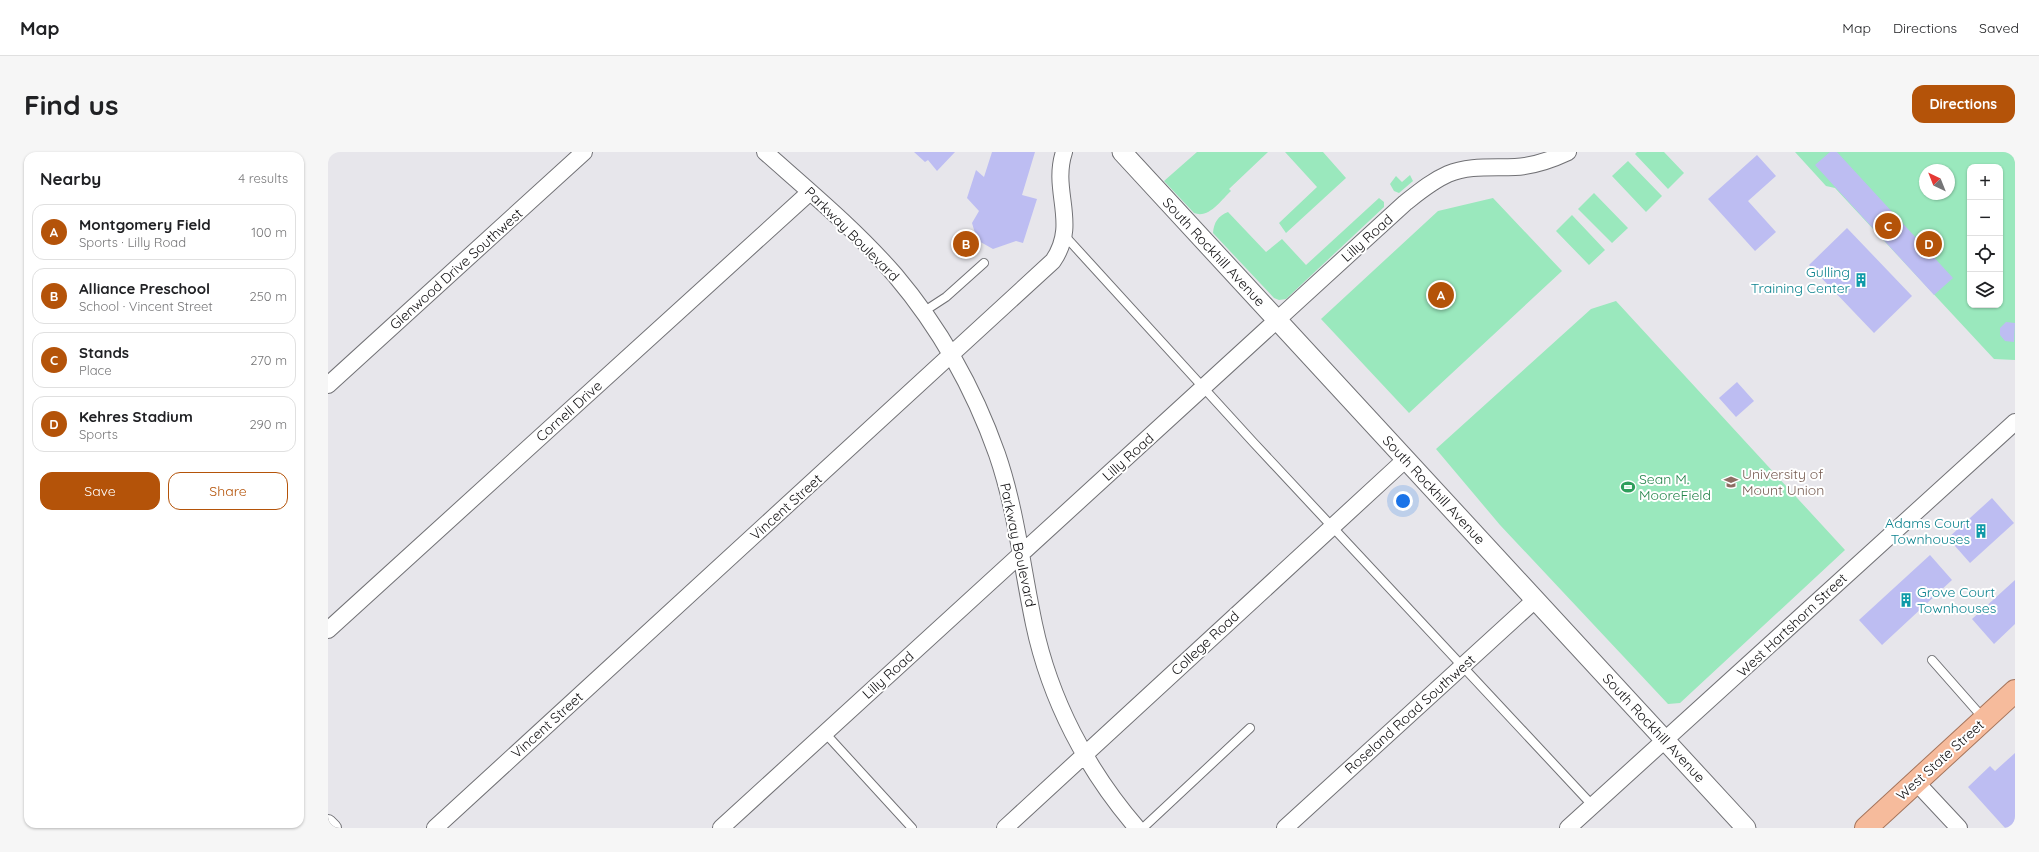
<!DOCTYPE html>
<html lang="en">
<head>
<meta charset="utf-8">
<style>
	:root { --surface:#fff; --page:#f6f6f6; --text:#202124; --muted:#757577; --line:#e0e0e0; --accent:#b45309 }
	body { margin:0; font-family:Quicksand,sans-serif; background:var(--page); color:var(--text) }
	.controls { position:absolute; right:12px; top:12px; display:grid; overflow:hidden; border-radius:8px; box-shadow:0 1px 3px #0004 }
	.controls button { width:36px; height:36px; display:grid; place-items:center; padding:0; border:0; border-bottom:1px solid var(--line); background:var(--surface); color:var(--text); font:20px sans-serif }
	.compass { position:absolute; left:1591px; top:12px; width:36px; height:36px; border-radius:50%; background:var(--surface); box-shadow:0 1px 3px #0004; rotate:317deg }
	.you { position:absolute; left:1075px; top:349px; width:14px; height:14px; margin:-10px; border:3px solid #fff; border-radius:50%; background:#1a73e8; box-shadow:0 0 0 6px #1a73e833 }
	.badge { display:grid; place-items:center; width:26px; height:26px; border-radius:50%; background:var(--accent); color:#fff; font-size:13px; font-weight:700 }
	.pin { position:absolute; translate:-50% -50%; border:2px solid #fff; box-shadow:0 1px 4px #0006 }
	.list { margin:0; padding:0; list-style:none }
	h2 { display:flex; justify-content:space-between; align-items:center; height:52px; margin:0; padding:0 16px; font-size:17px }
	h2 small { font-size:13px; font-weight:400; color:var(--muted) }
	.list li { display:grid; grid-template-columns:26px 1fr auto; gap:12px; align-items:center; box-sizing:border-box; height:56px; margin:0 8px 8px; padding:0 8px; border:1px solid var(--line); border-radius:12px }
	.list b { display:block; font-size:15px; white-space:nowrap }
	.list p { margin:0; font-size:13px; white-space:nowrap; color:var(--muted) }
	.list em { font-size:13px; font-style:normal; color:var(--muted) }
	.actions { display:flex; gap:8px; padding:12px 16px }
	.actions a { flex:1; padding:9px 0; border:1px solid var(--accent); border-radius:12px; text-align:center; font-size:14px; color:var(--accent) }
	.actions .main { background:var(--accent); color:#fff }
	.icon { flex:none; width:22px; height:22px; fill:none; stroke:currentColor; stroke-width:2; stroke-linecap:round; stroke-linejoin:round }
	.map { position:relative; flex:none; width:1687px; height:676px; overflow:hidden; border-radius:12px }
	header { display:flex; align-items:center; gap:24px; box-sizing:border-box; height:56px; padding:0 20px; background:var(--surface); border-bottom:1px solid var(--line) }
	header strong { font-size:19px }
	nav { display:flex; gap:22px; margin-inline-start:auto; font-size:14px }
	.intro { display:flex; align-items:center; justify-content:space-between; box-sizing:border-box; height:96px; padding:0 24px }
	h1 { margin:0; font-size:28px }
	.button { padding:10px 18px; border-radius:12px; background:var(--accent); color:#fff; font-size:14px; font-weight:700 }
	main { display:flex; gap:24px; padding:0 24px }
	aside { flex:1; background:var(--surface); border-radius:12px; box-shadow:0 1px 3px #0004 }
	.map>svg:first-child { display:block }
</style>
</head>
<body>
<header>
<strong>Map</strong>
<nav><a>Map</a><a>Directions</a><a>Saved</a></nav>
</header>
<div class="intro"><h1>Find us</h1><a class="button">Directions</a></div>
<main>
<aside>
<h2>Nearby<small>4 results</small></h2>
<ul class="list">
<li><span class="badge">A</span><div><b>Montgomery Field</b><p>Sports · Lilly Road</p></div><em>100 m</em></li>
<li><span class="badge">B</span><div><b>Alliance Preschool</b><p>School · Vincent Street</p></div><em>250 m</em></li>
<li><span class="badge">C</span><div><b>Stands</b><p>Place</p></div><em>270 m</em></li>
<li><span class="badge">D</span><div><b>Kehres Stadium</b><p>Sports</p></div><em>290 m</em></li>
</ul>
<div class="actions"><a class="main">Save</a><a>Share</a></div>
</aside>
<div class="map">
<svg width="1687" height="676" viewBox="0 0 1687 676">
	<rect width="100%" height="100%" fill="#e7e6eb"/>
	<path fill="#9ae8bd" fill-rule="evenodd" d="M869 0H940L901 37 903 39C893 48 881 67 866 61L836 29Z
		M957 0H995L1018 26 958 81 951 71 989 35Z
		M1309 0H1336L1356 21 1340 37 1307 2Z
		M1467 0H1687V208L1666 207 1507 36 1498 34ZM1642 15H1672V153H1642ZM1597 18H1621V42H1597Z
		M1300 9 1334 44 1318 60 1284 24Z
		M1082 23 1085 29 1071 41 1066 39 1062 32 1068 24 1074 30Z
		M1266 41 1300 76 1284 91 1250 57Z
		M1051 46 1056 50V55L958 147 951 148 946 146 885 81C886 70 890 64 900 60L938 100 954 87 978 113Z
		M1165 46 1234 119 1081 261 993 167 1110 59Z
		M1244 63 1277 98 1261 113 1228 79Z
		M1288 149 1517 398 1352 551 1340 552 1172 373 1108 297 1263 157Z"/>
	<path fill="#bdbdf2" d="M586 0H627L609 19 600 8 597 10Z
		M664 0H707L694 43 709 47 695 91 688 89 665 97 649 88 644 71 651 59 639 46 648 18 656 25Z
		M1502 0H1509L1625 126 1606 143 1487 13Z
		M1429 3 1448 24 1420 49 1448 80 1427 99 1380 47Z
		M1519 76 1584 144 1546 181 1481 113Z
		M1678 170 1687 171 1686 190 1677 189 1672 183V176Z
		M1409 230 1426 249 1408 265 1391 246Z
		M1664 346 1686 371 1642 411 1620 386Z
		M1602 403 1624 428 1554 493 1531 468Z
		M1687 428V472L1666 492 1644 467Z
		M1687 601V676H1677L1640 635 1662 614 1667 619Z"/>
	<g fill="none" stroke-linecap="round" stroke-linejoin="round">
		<defs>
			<path id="service" d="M737 84 925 290 1265 654
				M595 160 618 145 656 111
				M1604 508 1656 567
				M497 581 584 676
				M815 676 922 576"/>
			<path id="minor" d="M437 0C481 39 528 78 567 123 611 175 646 237 669 302 688 357 694 415 706 472 722 548 759 618 809 676
				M0 233 256 0
				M0 478 482 40
				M1588 630 1631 676
				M0 671 5 676
				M107 676 725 109C751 71 723 40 736 0
				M393 676 1077 51C1091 40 1104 29 1120 22 1141 13 1165 16 1187 15 1206 14 1223 8 1240 0
				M677 676 1078 307
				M957 676 1208 447
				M1240 676 1687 270"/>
			<path id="tertiary" d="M794 0 1418 676"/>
			<path id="trunk" d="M1538 676 1687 539"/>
		</defs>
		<use href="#service" stroke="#717175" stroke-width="10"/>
		<use href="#minor" stroke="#717175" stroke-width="18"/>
		<use href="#tertiary" stroke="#717175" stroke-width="21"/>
		<use href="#trunk" stroke="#a5755c" stroke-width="24"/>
		<use href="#service" stroke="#fff" stroke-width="8"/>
		<use href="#minor" stroke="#fff" stroke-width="16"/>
		<use href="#tertiary" stroke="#fff" stroke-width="19"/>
		<use href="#trunk" stroke="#f6bb9c" stroke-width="22"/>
	</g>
	<defs>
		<symbol id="building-bare" viewBox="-9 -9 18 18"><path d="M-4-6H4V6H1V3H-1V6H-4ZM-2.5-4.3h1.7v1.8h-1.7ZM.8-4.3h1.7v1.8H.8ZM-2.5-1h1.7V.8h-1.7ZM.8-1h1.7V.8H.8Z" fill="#0f9aa8" stroke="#fff" stroke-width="2.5" paint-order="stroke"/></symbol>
		<symbol id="university-bare" viewBox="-9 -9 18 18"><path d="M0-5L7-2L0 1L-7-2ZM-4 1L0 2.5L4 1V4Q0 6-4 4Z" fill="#8d6e63" stroke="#fff" stroke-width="2.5" paint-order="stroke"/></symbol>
		<symbol id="stadium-bare" viewBox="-9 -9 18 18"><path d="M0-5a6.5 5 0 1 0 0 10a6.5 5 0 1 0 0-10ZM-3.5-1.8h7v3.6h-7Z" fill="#2e9e5b" stroke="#fff" stroke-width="2.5" paint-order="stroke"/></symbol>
	</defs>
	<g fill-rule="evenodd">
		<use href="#building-bare" x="1523" y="118" width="20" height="20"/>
		<use href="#university-bare" x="1393" y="320" width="20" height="20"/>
		<use href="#stadium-bare" x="1290" y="325" width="20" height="20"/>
		<use href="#building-bare" x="1643" y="369" width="20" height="20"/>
		<use href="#building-bare" x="1568" y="438" width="20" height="20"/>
	</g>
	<g text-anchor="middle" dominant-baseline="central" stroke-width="4" stroke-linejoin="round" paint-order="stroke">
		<g font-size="14" fill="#141315" stroke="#fff">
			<text transform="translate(524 82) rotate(45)">Parkway Boulevard</text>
			<text transform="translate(1039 86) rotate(-42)">Lilly Road</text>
			<text transform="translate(886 100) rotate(47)">South Rockhill Avenue</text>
			<text transform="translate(128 117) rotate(-42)">Glenwood Drive Southwest</text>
			<text transform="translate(241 259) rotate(-42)">Cornell Drive</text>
			<text transform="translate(800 305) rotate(-42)">Lilly Road</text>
			<text transform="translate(1106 338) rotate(47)">South Rockhill Avenue</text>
			<text transform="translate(458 355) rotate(-42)">Vincent Street</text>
			<text transform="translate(690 393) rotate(78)">Parkway Boulevard</text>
			<text transform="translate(1464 473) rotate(-43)">West Hartshorn Street</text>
			<text transform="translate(877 491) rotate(-43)">College Road</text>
			<text transform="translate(560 523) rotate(-42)">Lilly Road</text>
			<text transform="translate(1082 562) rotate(-42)">Roseland Road Southwest</text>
			<text transform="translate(219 573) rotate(-42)">Vincent Street</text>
			<text transform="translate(1326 576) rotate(47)">South Rockhill Avenue</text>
			<text transform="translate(1612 608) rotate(-42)">West State Street</text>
		</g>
		<g font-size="14" fill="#0d838f" stroke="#fff" text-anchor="end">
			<text x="1522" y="120">Gulling<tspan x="1522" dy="16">Training Center</tspan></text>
			<text x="1642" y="371">Adams Court<tspan x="1642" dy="16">Townhouses</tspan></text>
			<text x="1589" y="440" text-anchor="start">Grove Court<tspan x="1589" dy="16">Townhouses</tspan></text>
		</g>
		<g font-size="14" fill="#785e54" stroke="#fff" text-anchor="start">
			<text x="1414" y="322">University of<tspan x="1414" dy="16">Mount Union</tspan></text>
		</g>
		<g font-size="14" fill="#27864d" stroke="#fff" text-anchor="start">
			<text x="1311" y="327">Sean M.<tspan x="1311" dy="16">MooreField</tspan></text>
		</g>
	</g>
</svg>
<div class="controls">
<button>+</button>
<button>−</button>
<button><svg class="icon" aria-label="locate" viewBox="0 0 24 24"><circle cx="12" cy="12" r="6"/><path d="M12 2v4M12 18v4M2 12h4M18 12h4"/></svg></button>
<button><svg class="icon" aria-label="layers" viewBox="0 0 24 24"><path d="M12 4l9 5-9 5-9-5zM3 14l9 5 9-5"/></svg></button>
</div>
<svg class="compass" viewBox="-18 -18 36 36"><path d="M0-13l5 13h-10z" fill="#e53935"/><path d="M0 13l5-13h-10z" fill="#757577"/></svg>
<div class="you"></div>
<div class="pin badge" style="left:1113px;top:143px">A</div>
<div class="pin badge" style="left:638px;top:92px">B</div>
<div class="pin badge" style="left:1560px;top:74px">C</div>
<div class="pin badge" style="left:1601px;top:92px">D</div>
</div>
</main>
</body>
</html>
